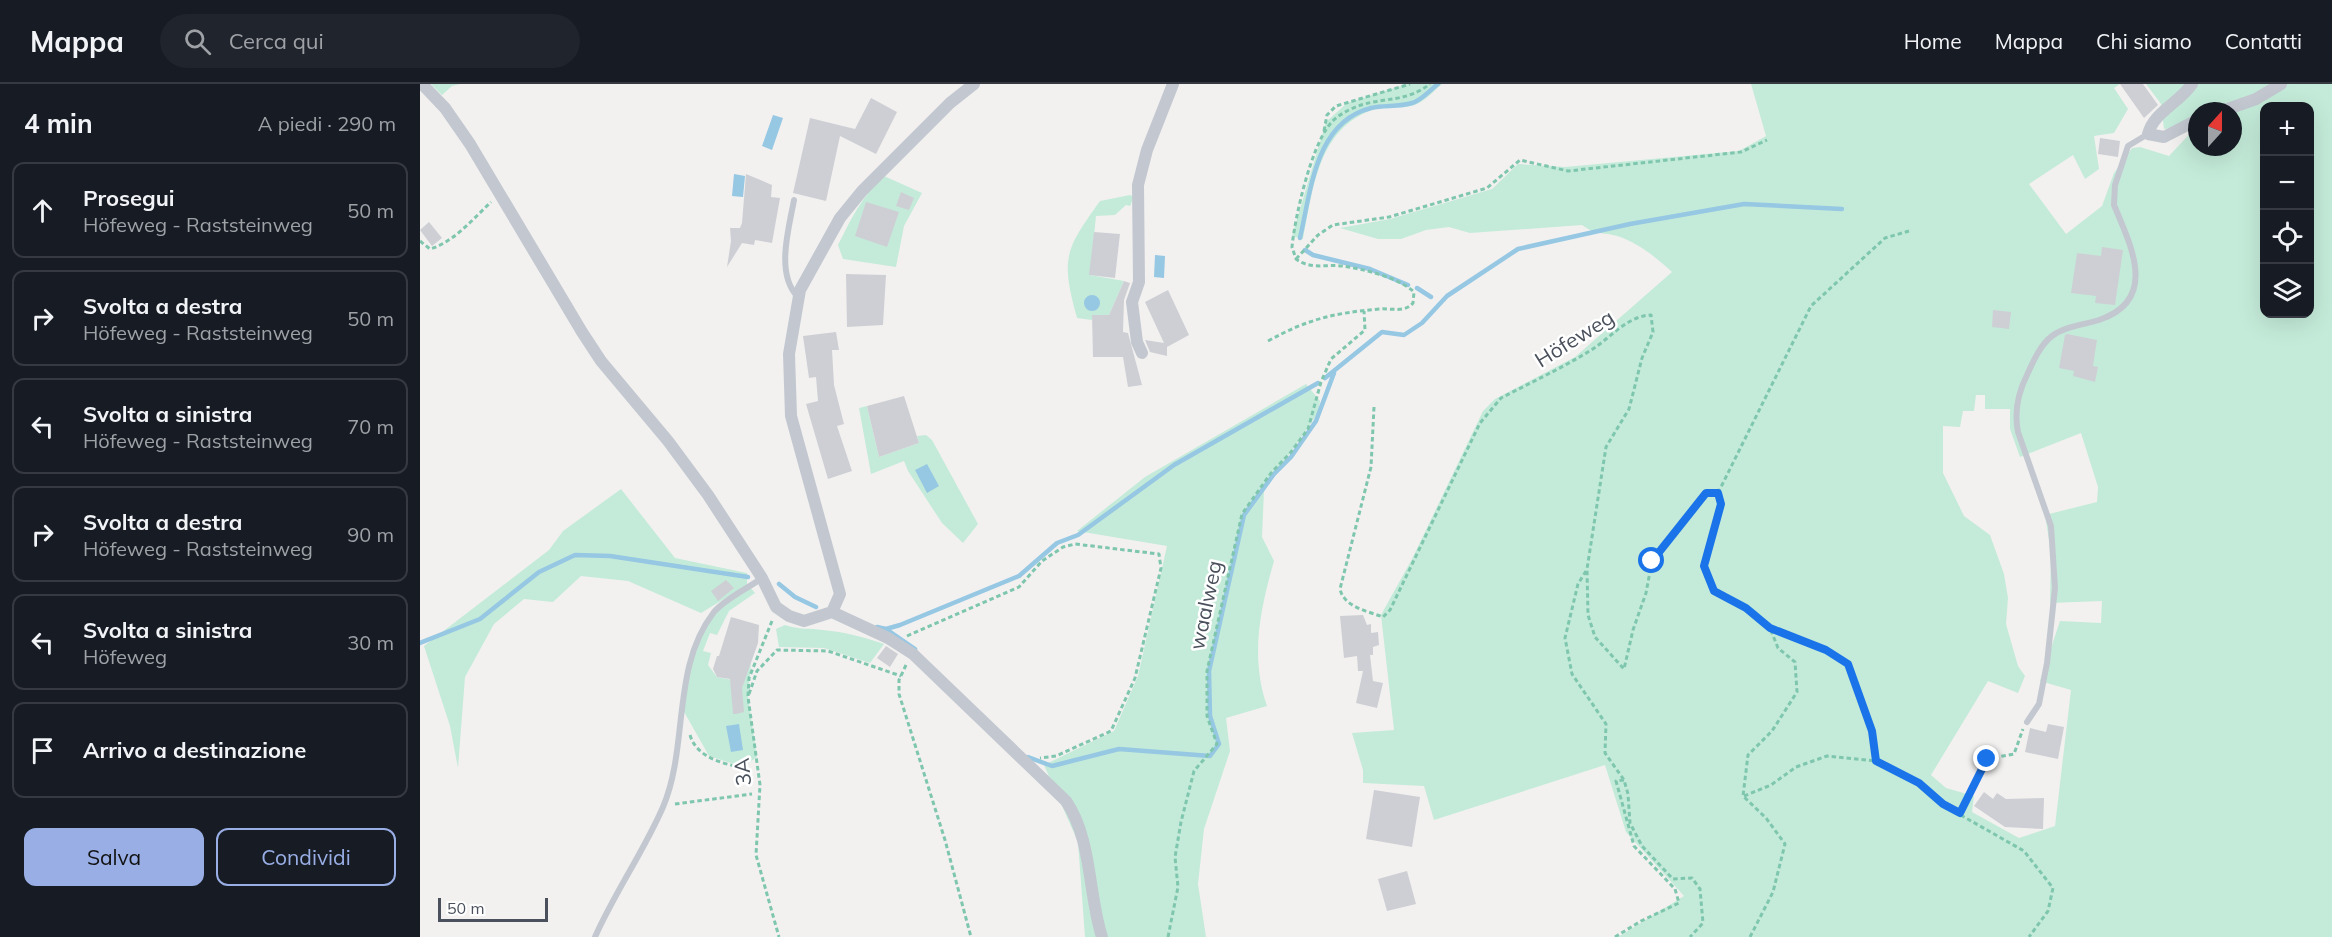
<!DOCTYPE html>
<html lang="it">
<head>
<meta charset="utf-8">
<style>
	:root { --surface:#171b24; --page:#20242c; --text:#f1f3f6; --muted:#9ea1a6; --line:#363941; --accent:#98aee5 }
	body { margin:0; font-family:Mulish,sans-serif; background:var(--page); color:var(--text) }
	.controls { position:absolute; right:18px; top:18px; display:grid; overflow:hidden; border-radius:12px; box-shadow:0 6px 24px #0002 }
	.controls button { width:54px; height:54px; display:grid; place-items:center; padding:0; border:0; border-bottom:2px solid var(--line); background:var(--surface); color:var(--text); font:30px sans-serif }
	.compass { position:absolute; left:1768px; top:18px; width:54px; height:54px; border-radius:50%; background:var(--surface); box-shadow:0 6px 24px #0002; rotate:21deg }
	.scale { position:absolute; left:18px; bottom:15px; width:110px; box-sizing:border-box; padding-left:6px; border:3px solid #4a515c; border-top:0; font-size:16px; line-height:21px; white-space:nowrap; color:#4a515c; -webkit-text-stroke:4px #fff; paint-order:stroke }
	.stop { position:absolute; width:18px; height:18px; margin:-14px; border:4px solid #1a73e8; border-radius:50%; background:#fff }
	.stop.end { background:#1a73e8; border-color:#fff; box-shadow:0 2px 6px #0008 }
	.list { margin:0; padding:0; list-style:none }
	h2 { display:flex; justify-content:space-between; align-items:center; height:78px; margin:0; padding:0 24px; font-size:26px }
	h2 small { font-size:20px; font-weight:400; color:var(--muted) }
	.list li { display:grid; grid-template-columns:39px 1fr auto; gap:18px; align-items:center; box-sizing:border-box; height:96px; margin:0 12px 12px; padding:0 12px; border:2px solid var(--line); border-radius:12px }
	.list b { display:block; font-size:22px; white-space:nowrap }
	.list p { margin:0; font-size:20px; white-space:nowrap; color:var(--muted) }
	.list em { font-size:20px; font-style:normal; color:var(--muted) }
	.actions { display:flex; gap:12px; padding:18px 24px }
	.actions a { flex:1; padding:14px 0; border:2px solid var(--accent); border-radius:12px; text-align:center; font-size:21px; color:var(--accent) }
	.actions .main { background:var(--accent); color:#111 }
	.icon { flex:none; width:33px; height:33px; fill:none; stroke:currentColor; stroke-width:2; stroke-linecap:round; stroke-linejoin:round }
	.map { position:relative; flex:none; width:1912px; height:853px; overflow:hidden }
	header { display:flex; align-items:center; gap:36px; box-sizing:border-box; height:84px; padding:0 30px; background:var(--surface); border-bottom:2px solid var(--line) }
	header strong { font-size:28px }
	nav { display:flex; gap:33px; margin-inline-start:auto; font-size:21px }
	.search { width:420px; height:54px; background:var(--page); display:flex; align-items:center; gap:15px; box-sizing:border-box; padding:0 21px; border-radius:33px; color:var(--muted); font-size:22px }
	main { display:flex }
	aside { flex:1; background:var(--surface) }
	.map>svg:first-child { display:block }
</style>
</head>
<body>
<header>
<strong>Mappa</strong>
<div class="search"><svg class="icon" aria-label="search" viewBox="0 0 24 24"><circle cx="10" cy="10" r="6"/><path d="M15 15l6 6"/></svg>Cerca qui</div>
<nav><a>Home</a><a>Mappa</a><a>Chi siamo</a><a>Contatti</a></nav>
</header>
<main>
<aside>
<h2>4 min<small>A piedi · 290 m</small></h2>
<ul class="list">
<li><svg class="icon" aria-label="ahead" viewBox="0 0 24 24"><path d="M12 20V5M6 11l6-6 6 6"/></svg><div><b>Prosegui</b><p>Höfeweg - Raststeinweg</p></div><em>50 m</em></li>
<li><svg class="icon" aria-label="right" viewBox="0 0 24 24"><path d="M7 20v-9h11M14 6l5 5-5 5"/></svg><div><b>Svolta a destra</b><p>Höfeweg - Raststeinweg</p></div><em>50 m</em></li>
<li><svg class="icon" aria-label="left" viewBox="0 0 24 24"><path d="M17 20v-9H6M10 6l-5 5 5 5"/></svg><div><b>Svolta a sinistra</b><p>Höfeweg - Raststeinweg</p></div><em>70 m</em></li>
<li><svg class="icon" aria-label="right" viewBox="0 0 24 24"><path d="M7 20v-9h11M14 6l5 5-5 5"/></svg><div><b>Svolta a destra</b><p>Höfeweg - Raststeinweg</p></div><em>90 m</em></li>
<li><svg class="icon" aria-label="left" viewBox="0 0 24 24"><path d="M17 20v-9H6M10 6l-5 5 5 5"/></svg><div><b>Svolta a sinistra</b><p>Höfeweg</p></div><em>30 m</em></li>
<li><svg class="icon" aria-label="arrive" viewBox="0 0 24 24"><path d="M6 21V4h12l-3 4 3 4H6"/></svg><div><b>Arrivo a destinazione</b></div></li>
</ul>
<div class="actions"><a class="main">Salva</a><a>Condividi</a></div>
</aside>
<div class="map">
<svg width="1912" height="853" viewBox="0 0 1912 853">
	<rect width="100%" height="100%" fill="#f2f1f0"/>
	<path fill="#c4ebd9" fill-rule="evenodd" d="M11 0H40L32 2 22 11Z
		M987 0H1022C1015 6 1006 16 997 20 985 26 968 21 955 25 898 43 893 105 883 155L872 152 906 38 927 19Z
		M1331 0H1700L1694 4 1708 25 1694 49 1674 52 1679 85 1665 95 1653 71 1609 100 1646 150 1682 122 1694 89 1712 64 1720 63 1749 72 1777 42V63H1813V27H1777V40L1744 45 1741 20 1726 0H1912V853H1198L1264 812 1206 748 1185 681 1014 736 1004 702 943 699V686L932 649 974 646 961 531 992 475 1063 327 1075 315 1155 273 1252 188C1237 174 1217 158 1197 152 1182 148 1176 151 1162 141L1050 149 1029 143 1006 146 981 155H958L920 144 970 135 1072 105 1098 80 1145 83 1319 67 1346 52ZM1844 22H1890V230H1844ZM1556 311H1565V325H1590V345L1600 373 1661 349 1678 403 1677 418 1625 431 1631 468 1630 519 1682 517 1681 539 1640 537 1620 597 1651 606 1635 742 1599 754 1552 728 1554 712 1526 704 1511 691 1568 597 1598 609 1605 592 1598 582 1586 540 1588 514 1584 490 1570 451 1544 432 1523 389V342L1540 343 1543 327H1554Z
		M464 92 502 109 484 142 476 183 423 175 418 161C431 135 442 112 464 92Z
		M710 111 714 113 710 122 706 121 695 131 676 132 670 191 704 197 689 231H672V236L657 234C641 175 644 167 680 117Z
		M886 300 900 317 898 329 844 407 842 453 854 477C840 526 830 573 847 622L806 634 810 667 784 745 778 800 786 853H665L658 758 624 681 694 647 718 592 747 462 657 447 725 393Z
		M447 322 459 373 499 359 497 352 506 351 512 356 558 440 543 459 522 439 488 387 484 377 451 390 439 324Z
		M201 405 255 474 327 489V501L281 529 208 497 161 492 133 518 104 515 74 540 45 593 38 684 30 642 4 562 129 466 143 447Z
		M330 503 335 509 309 527 297 551 290 549 283 567 291 569 288 581 297 593 323 598 331 579 328 613 337 673 323 683 289 672 263 626 269 587 286 540 311 514Z
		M365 541C379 546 389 544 403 546 425 548 444 553 464 560L450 579 404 564 359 563 356 545Z"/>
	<path fill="#96c7e3" d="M353 31 363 34 352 66 342 62Z
		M314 90 325 92 323 113 312 112Z
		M735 171 745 172 744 194 734 193Z
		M664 219a8 8 0 1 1 16 0a8 8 0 1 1-16 0Z
		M507 380 519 402 507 409 495 386Z
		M319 640 323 666 311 668 306 642Z"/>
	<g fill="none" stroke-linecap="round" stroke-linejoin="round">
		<path stroke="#96c7e3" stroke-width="4.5" d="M880 154C891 107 895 38 951 24 964 21 979 23 992 19 1001 17 1010 6 1018 0
			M885 166 893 171 950 185 988 201
			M997 204 1011 213
			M905 294 962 248 984 251 1002 239 1027 212 1098 165 1210 140 1324 120 1422 125
			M359 500 375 513 396 523
			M457 543 466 545 480 541 599 492 637 459 658 451 754 381 898 299
			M466 545 495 565
			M0 559 60 535 119 488 155 471 190 472 328 493
			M608 673 632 682 699 665 790 672 799 660 790 632 789 587 824 431 854 390 871 373 896 337 914 289"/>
	</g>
	<path fill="#cecfd4" d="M1700 0H1723L1738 21 1724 34Z
		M451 14 477 28 456 70 420 52 406 117 373 109 390 34 435 45Z
		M1680 54 1700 57 1698 73 1678 70Z
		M326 90 352 101 351 113 360 114 352 159 335 156 334 161 322 159 307 183 311 157 310 144H320L322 139Z
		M481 108 494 114 489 126 476 122Z
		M446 118 479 128 467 163 435 152Z
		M9 138 22 154 12 162 0 146Z
		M674 148 700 150 695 194 669 191Z
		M1682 163 1703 166 1695 221 1675 219 1676 212 1651 209 1657 169 1681 172Z
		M426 190 466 191 463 241 427 243Z
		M704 197 710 199 704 216 703 248 708 249 722 301 708 303 703 273H673L672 231H689Z
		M748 206 769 251 747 263V272L730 268 725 256 744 259 725 218Z
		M1573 226 1591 228 1589 245 1572 243Z
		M416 248 419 266H412L414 301 424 340 417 342 432 387 408 395 386 320 398 317 396 293 389 294 383 252Z
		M1647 250 1677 256 1673 282 1678 283 1675 298 1653 292 1654 287 1639 284 1645 251Z
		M484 312 499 359 459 373 447 322Z
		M306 496 314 504 298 517 291 507Z
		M943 531 947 541 951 540V549L958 548 959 561 953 563V571H950L953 597 963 599 957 624 936 619 943 587H938L937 572 924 574 920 532Z
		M311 533 339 541 338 559 322 604 324 628 316 630H313L310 595 297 593 293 585 297 572H299Z
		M466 562 478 570 470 583 457 574Z
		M1628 640 1644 643 1638 675 1605 668 1610 644 1626 648Z
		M954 706 1000 713 992 763 946 755Z
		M1564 708 1573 715 1577 709 1586 715 1624 714 1623 745 1585 743 1554 722Z
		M987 787 996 820 967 827 958 795Z"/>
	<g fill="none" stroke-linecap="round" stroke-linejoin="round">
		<path stroke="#7fc6ae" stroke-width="3" stroke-dasharray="4.5 3" stroke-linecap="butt" d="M904 47 907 31 916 22 990 0
			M0 157 10 165C34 158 53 135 71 118
			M876 175 898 151 913 141 969 133 1067 104 1100 76 1148 87 1321 68 1347 56
			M848 257C888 235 914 229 959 225 971 224 985 229 993 219L994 208C978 193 943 185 922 182 906 180 891 186 876 175L872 163C875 132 891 63 910 40 917 31 930 25 941 21 968 13 986 18 1010 0
			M954 323 951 383 920 505C924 523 947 527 963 533L970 526 1060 339 1081 314C1110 299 1140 285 1168 268 1189 256 1206 232 1231 231L1233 248 1222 274 1209 325 1186 363 1167 485 1168 531 1175 553 1204 585 1213 546 1226 509 1232 477 1286 409H1298L1301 419 1284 482 1294 507 1326 524 1350 544 1406 566 1428 580 1452 647 1456 677 1499 699 1523 721 1604 767 1633 804 1628 827 1609 853
			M1298 409 1391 222 1465 154 1489 147
			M1166 487 1158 500 1145 554 1152 590 1186 640 1185 669 1204 696 1208 710 1210 739 1222 762 1253 795 1272 794 1280 805 1283 839 1270 853
			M352 537 329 594 328 613 340 701 336 771 359 853
			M487 552 599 503 622 477 643 463 655 460 739 470 741 484 715 594 691 647 636 672 620 674
			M486 581 479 596V610L525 756 551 853
			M329 610 337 587 357 566 408 567 481 592
			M270 651C276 671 297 678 315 682
			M1324 712 1351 701 1376 683 1407 672 1456 677
			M255 720 332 710
			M1540 729 1567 675 1594 670 1603 645
			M748 853 758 803 755 773 761 738 774 687 797 660 787 632V587L822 430 851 389 871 368 888 345 901 298 911 275 945 246 944 227
			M1195 853 1221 837 1259 819 1255 805 1214 762 1196 697 1204 696
			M1330 853 1353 808 1365 760 1346 734 1323 712 1328 671 1352 647 1377 608 1375 578 1358 564 1350 544"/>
		<path stroke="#c3c8d0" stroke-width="6" d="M374 116C369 144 355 190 378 213
			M1607 638 1619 620 1627 579 1635 504 1631 442 1598 348C1594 328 1598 309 1607 291 1613 278 1620 261 1632 252 1645 242 1663 241 1679 236 1739 216 1711 162 1694 121L1695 101 1708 62 1728 50
			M175 853C195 808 224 767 243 723 269 662 251 583 294 528 306 514 327 505 342 494"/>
		<path stroke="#c3c8d0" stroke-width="12" d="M2 0 25 24 50 60 162 248 181 277 248 357 288 411 342 494 356 523 369 532 384 537 412 528 420 510 371 332 369 270 380 206 420 134 442 107 530 19 554 0
			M1772 0C1759 19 1734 28 1728 50L1744 53 1777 36
			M1802 27 1836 15 1861 0
			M722 269 717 258 712 218 719 198 718 101 727 66 753 0
			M412 528 468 554 493 570 646 717C672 755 668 809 682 853"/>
	</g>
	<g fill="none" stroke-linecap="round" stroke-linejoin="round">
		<path stroke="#1a73e8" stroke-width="8" d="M1232 477 1286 409H1298L1301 420 1284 482 1294 507 1326 524 1350 544 1406 566 1428 580 1452 647 1456 677 1499 699 1523 720 1540 729 1567 675"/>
	</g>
	<g text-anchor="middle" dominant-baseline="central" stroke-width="5" stroke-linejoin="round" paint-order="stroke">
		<g font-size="21" fill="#4a515c" stroke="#fff">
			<text transform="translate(1154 254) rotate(-32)">Höfeweg</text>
			<text transform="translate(785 521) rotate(-78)">waalweg</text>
			<text transform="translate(322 688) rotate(-95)">3A</text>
		</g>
	</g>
</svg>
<div class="controls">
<button>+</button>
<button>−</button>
<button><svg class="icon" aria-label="locate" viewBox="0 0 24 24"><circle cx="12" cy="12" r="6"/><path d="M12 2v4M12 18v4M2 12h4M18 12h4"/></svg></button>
<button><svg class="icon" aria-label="layers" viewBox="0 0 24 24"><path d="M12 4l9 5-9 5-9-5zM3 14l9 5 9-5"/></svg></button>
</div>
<svg class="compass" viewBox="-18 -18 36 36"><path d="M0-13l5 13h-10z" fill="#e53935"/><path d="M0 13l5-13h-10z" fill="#9ea1a6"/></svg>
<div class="scale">50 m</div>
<div class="stop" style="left:1232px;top:477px"></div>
<div class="stop end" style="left:1567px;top:675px"></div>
</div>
</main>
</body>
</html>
